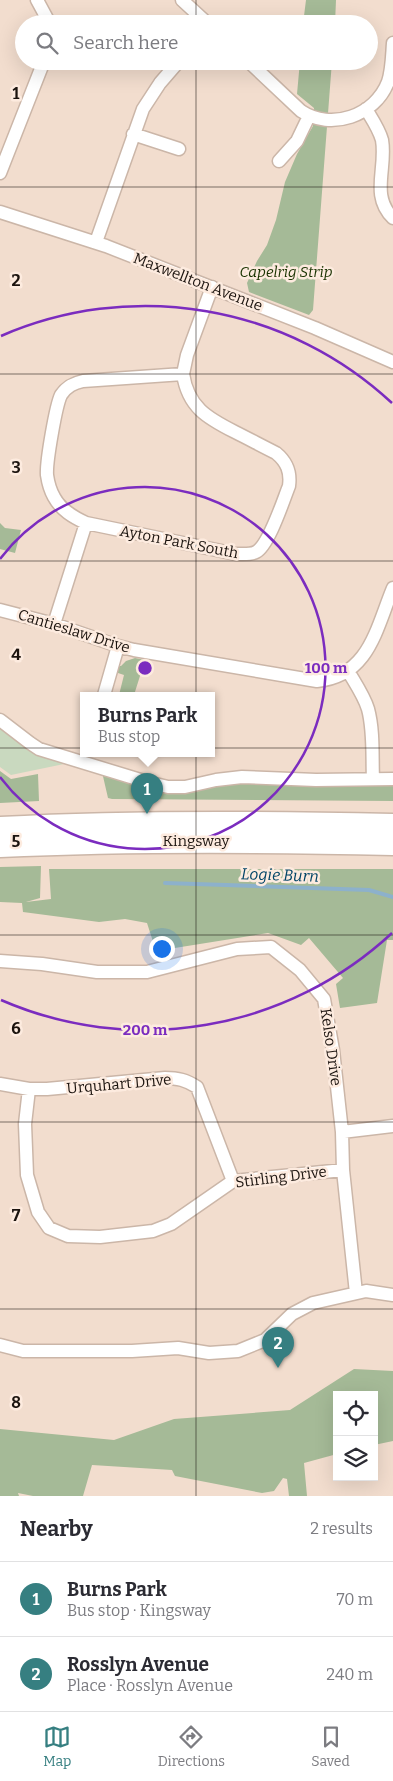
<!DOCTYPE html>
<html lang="en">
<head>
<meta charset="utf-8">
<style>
	:root { --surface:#fff; --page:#f7f7f7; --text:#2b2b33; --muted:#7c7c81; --line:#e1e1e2; --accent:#367f81 }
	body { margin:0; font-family:Bitter,serif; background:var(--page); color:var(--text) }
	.controls { position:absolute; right:15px; bottom:15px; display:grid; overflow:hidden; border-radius:0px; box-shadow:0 5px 20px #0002 }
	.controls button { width:45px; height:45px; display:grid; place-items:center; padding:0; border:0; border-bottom:1px solid var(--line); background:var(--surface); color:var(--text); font:25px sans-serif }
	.you { position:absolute; left:161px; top:948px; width:18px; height:18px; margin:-12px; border:4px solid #fff; border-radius:50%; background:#1a73e8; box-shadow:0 0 0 8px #1a73e833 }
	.badge { display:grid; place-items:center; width:32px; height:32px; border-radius:50%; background:var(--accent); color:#fff; font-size:16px; font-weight:700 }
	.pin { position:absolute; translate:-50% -41px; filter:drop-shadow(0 1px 2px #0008) }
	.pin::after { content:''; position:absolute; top:26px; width:18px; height:15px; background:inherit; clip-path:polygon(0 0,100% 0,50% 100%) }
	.popup { position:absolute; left:80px; top:692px; width:135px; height:65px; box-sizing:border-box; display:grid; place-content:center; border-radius:0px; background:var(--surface); filter:drop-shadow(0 1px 4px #0005); font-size:16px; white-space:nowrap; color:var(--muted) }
	.popup b { font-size:19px; color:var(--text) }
	.popup::after { content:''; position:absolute; left:50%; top:100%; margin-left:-10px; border:10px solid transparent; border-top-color:var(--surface) }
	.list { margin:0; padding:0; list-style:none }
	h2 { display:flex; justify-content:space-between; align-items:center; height:65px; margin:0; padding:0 20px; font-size:21px }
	h2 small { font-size:16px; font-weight:400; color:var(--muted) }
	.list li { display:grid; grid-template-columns:32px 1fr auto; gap:15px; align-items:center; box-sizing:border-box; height:75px; padding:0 20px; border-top:1px solid var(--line) }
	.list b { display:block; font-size:19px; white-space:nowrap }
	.list p { margin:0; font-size:16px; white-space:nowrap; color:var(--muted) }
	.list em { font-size:16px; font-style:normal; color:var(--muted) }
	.icon { flex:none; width:28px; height:28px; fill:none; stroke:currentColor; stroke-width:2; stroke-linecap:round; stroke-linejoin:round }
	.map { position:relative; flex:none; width:393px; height:1496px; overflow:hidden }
	.search { position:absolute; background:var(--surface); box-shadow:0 5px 20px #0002; left:15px; right:15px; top:15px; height:55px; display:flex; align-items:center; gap:12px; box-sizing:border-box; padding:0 18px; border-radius:28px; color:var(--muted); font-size:19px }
	.sheet { height:215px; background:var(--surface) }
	nav { display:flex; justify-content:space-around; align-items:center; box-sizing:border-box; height:70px; border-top:1px solid var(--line); background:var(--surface); font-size:14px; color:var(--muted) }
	nav a { display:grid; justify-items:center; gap:2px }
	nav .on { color:var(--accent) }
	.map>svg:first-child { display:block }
</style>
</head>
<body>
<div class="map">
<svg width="393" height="1496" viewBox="0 0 393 1496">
	<rect width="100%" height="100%" fill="#f2ddce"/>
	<path fill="#c9d9bf" d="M0 725 67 762 64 764 11 775 0 767Z"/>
	<path fill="#a5ba97" d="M306 0H336L335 24H303Z
		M300 61H332L313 310 309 315 249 292 247 283 257 261 267 245 276 220 285 182 297 154 313 126 314 108 297 94Z
		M0 523 5 528 21 530 15 553 0 549Z
		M135 658 145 660 134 695H119L124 675 115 672 117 666H121L126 661Z
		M0 771 11 779 38 774 39 801 0 803Z
		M102 772 207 787 242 782 393 783V801L112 799 108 798Z
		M41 866 40 898 26 902 51 899 49 869H393V940H387L377 1003 340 1008 336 984 343 978 309 938 301 945 268 933 156 951 147 923 125 919 99 922 23 912 22 903 0 902V867Z
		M354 1369 393 1371V1441L374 1445V1395H337V1454L304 1463 307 1496H289L287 1479 283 1478 274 1491 262 1493 175 1476 172 1470 92 1465 83 1496H33L18 1493 19 1496H0V1429L114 1440 174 1419 290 1410Z"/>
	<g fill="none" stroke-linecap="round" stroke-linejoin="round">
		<path stroke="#8db1cb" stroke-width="4" d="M165 883 369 890 393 897"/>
		<defs>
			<path id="street" d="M37 0 50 24
				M182 0 208 24
				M248 61 301 111C331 131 375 116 388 82 392 70 392 56 393 43
				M366 109C372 119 379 129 382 140 387 168 370 196 393 218
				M133 134 179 149
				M279 161 297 141 309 116
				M0 173 44 61
				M0 212 106 246 315 328 393 362
				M96 242 143 109 160 83 179 61
				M183 374C188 407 207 418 235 432 249 439 262 446 276 453 287 462 291 472 289 486 283 501 269 545 256 552 250 555 243 554 236 554L86 523C73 517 61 510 54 497 50 490 48 482 47 475 46 462 56 405 61 395 67 386 74 383 83 381L183 374 187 355 212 287
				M0 610 54 624 118 646 134 650 317 681C369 676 376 629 393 588
				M54 624 86 523
				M348 671C355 683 364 696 368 709 374 731 372 757 373 779
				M104 695 118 646
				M0 720 30 743 39 749 147 782 168 787H185L216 780 242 777 316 780 393 779
				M0 961 42 964 97 972H147L237 949 271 947 300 970 324 999 333 1050 342 1132 343 1170 356 1293
				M0 1084 29 1089H47L165 1078C178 1078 186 1080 197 1087L233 1181
				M29 1089 25 1124 27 1175 38 1212 49 1228 68 1236 100 1237 153 1231 171 1224 233 1181 343 1170
				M342 1132 393 1126
				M0 1345 23 1351H132L178 1348 209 1353 238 1351 265 1340 292 1314 313 1303 366 1291 393 1295"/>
			<path id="highway" d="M0 828C131 821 262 822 393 825
				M0 846C131 840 262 841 393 844"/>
		</defs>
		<use href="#street" stroke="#cbb6a8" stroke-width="15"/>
		<use href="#highway" stroke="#cbb6a8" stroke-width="25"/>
		<use href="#street" stroke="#fff" stroke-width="12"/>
		<use href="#highway" stroke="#fff" stroke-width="22"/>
	</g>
	<path fill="none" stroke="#1c140f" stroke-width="1" stroke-opacity="0.55" d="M196 0V24M196 61V1496M0 187H393M0 374H393M0 561H393M0 748H393M0 935H393M0 1122H393M0 1309H393"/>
	<g fill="none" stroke="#7b2cbf" stroke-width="2.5">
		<path d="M0 559A181 181 0 1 1 0 777"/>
		<path d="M392 933A362 362 0 0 1 1 1000M1 336A362 362 0 0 1 392 403"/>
	</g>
	<g text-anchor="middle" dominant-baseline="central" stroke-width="5" stroke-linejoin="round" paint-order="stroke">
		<g font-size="15" font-style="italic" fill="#193300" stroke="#fdebdf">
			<text x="286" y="272">Capelrig Strip</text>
		</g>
		<g font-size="15" fill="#1c140f" stroke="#fdebdf">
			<text transform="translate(198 282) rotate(21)">Maxwellton Avenue</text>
			<text transform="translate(179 542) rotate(11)">Ayton Park South</text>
			<text transform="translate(74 631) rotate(17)">Cantieslaw Drive</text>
			<text x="196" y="841">Kingsway</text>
			<text transform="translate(331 1047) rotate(82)">Kelso Drive</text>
			<text transform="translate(119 1084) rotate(-5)">Urquhart Drive</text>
			<text transform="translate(281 1177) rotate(-7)">Stirling Drive</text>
		</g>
		<g font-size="16" font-style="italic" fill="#014467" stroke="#fdebdf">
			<text transform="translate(280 875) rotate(2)">Logie Burn</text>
		</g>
	</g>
	<g font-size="16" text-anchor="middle" font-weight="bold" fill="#1c140f" stroke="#fdebdf" stroke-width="5" stroke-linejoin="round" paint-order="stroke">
		<text x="16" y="99">1</text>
		<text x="16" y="286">2</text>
		<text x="16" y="473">3</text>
		<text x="16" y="660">4</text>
		<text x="16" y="847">5</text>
		<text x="16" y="1034">6</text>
		<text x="16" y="1221">7</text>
		<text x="16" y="1408">8</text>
	</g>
	<circle cx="145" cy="668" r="8" fill="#7b2cbf" stroke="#fdebdf" stroke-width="2.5"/>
	<g font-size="15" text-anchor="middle" font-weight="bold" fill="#7b2cbf" stroke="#fdebdf" stroke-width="5" stroke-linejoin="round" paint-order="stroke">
		<text x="326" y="673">100 m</text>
		<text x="145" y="1035">200 m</text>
	</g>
</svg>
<div class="controls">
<button><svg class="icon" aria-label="locate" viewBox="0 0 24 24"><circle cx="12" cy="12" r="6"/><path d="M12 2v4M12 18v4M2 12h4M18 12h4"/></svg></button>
<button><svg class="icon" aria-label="layers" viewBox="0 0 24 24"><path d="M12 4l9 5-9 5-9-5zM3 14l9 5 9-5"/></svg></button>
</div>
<div class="you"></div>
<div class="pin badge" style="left:147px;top:814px">1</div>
<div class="popup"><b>Burns Park</b>Bus stop</div>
<div class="pin badge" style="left:278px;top:1368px">2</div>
<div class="search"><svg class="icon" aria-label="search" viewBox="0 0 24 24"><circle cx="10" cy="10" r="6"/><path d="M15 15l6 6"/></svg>Search here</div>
</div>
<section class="sheet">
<h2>Nearby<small>2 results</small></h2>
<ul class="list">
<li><span class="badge">1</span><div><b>Burns Park</b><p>Bus stop · Kingsway</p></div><em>70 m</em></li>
<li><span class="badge">2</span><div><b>Rosslyn Avenue</b><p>Place · Rosslyn Avenue</p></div><em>240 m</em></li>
</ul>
</section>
<nav>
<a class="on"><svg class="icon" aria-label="map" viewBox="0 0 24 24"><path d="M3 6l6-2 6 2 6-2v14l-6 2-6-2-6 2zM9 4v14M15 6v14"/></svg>Map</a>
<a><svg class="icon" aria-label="directions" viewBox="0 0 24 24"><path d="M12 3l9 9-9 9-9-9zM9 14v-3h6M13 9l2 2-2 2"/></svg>Directions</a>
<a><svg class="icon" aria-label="saved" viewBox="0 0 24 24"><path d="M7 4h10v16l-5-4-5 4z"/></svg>Saved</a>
</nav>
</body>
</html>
